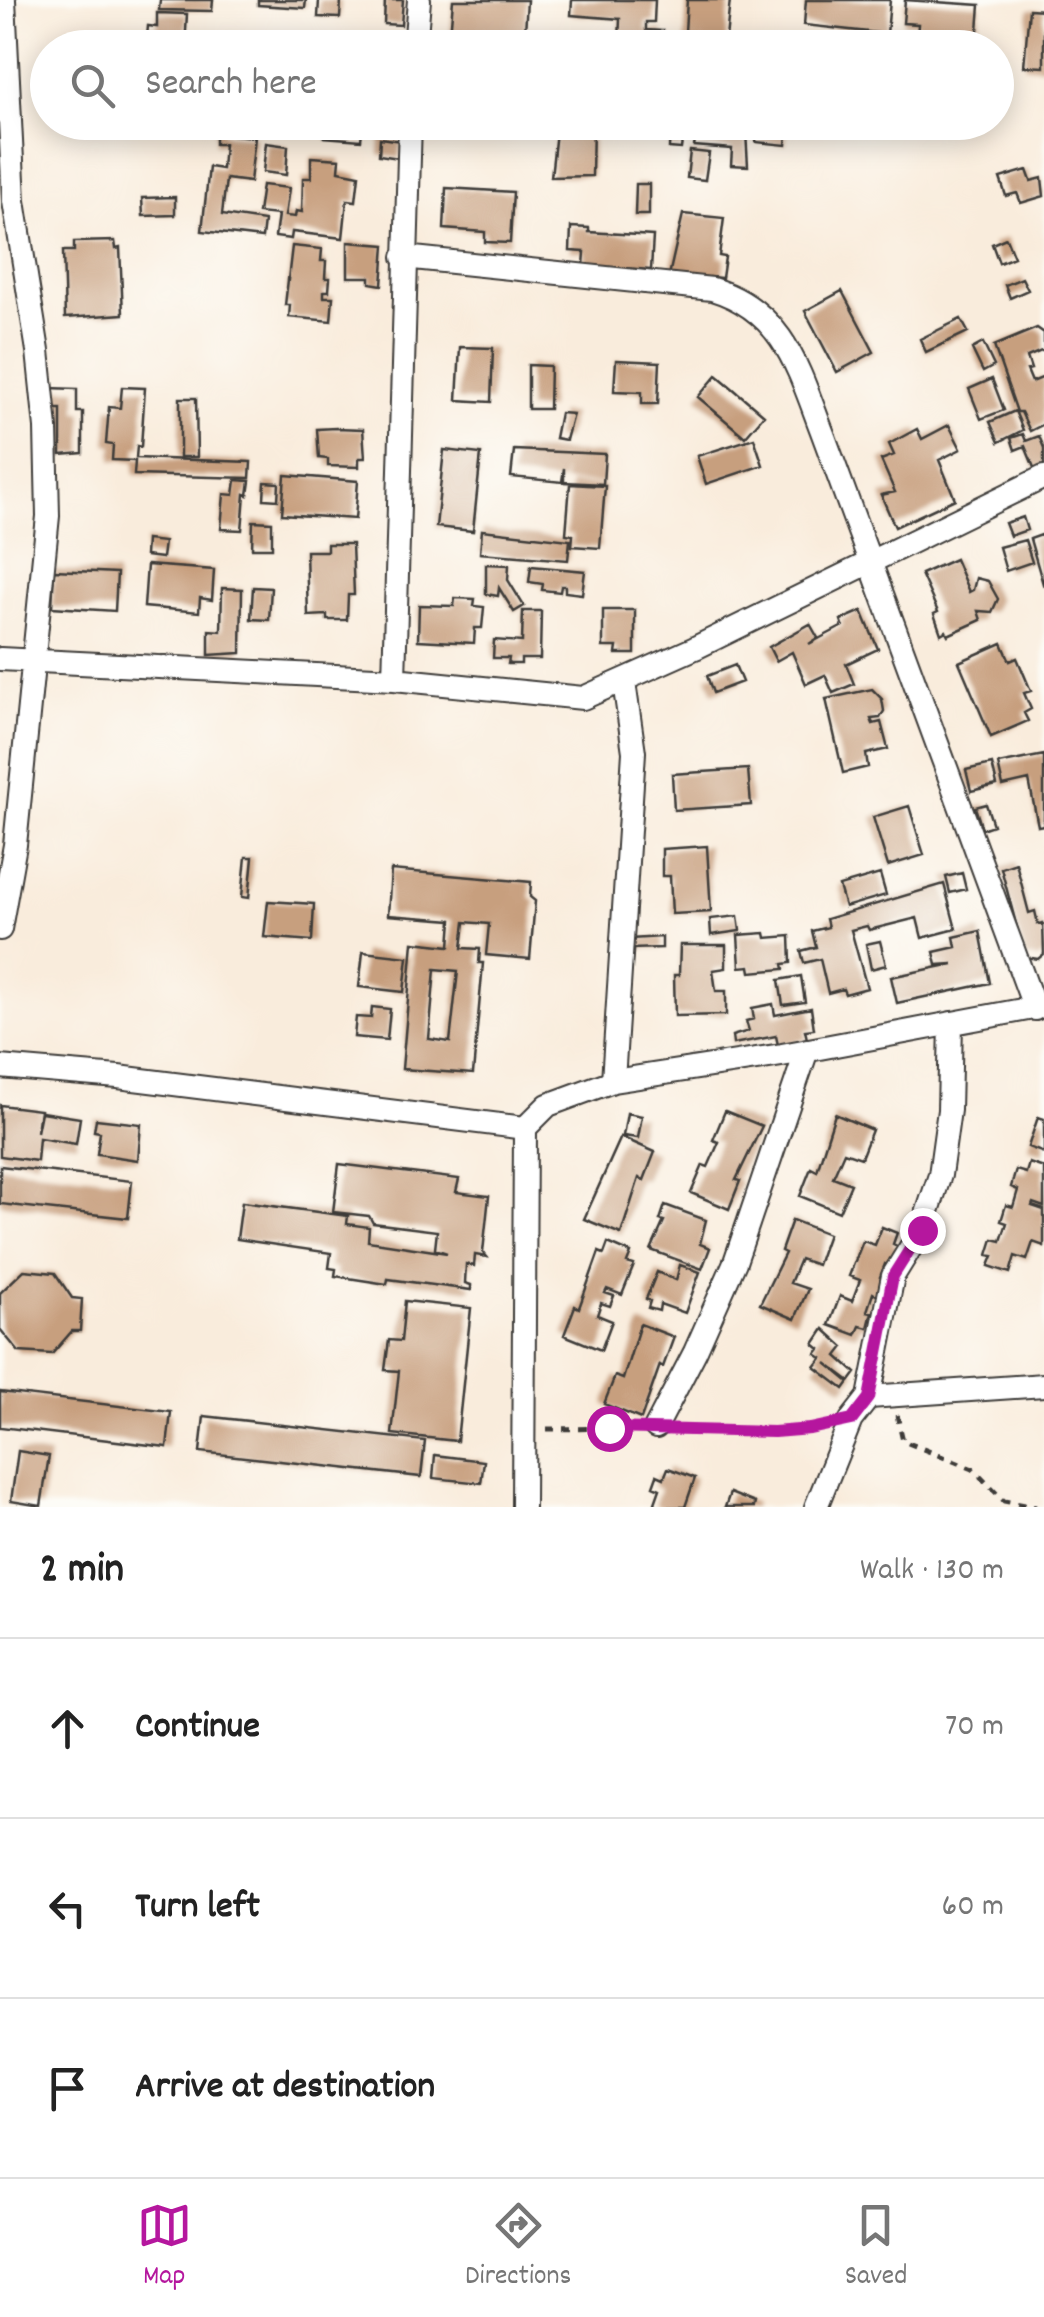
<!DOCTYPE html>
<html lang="en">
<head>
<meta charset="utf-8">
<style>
	:root { --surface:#fff; --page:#f6f6f6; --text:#222; --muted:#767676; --line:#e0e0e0; --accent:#b5179e }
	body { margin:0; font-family:Dekko,sans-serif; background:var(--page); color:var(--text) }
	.stop { position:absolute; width:30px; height:30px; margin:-22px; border:8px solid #b5179e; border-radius:50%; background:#fff }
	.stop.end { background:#b5179e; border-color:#fff; box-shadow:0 2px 10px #0008 }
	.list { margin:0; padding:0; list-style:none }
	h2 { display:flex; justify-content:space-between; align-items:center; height:130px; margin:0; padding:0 40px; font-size:42px }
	h2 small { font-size:32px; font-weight:400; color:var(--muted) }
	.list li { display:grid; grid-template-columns:65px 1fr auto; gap:30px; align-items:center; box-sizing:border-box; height:180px; padding:0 40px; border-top:2px solid var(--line) }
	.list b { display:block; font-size:38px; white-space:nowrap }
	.list em { font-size:32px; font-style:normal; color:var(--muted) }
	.icon { flex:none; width:55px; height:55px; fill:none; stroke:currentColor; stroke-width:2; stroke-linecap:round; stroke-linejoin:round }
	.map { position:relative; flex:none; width:1044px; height:1507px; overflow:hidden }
	.search { position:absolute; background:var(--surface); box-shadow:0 5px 25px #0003; left:30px; right:30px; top:30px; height:110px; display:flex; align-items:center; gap:25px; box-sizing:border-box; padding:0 35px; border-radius:55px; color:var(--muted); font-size:38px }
	.sheet { height:670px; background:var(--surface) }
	nav { display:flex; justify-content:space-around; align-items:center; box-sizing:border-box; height:140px; border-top:2px solid var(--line); background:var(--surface); font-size:28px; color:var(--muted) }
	nav a { display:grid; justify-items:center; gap:5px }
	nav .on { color:var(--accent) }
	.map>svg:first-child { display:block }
</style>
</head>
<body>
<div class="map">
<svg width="1044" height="1507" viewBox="0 0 1044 1507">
	<rect width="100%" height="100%" fill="#fdfcf7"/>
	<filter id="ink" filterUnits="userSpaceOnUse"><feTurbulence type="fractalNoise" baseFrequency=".01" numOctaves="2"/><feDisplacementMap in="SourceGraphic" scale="20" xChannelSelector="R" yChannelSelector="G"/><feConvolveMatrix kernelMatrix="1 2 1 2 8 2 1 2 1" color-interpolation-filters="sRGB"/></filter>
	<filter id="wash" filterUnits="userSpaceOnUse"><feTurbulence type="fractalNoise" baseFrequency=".0048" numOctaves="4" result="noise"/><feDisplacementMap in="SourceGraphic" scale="40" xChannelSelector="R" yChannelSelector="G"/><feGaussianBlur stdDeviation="2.25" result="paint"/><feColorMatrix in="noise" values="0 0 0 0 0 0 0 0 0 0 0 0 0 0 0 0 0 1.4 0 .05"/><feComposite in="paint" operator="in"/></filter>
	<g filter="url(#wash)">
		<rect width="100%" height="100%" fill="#f9ecdc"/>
		<g id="blocks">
			<path fill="#c79f7e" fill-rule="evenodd" d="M160 0H213L212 11 159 10Z
				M258 0H306L305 8 258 5Z
				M319 0H341L340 18 318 17Z
				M385 0H403L401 25 384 24Z
				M453 0H527L524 48H449Z
				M572 0H655L654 22H646V30L663 31V48H585L586 39 619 41 620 19 571 15Z
				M687 0H730L725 48H684Z
				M806 0H890L887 34 804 25Z
				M905 0 980 5 977 43 917 38 918 24 903 23Z
				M1029 9 1044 10V67L1024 66Z
				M157 13 187 14 185 48H146L148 26 157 27Z
				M860 37 890 40V48H859Z
				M309 39 368 43 367 48H308Z
				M294 122H324L322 135 293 132Z
				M325 122 363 123 361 140 324 137Z
				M557 122H593L592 176 551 177Z
				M215 123H224L223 134 255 137 250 182 226 179 222 215 264 221 262 238 202 231 209 167 222 169 224 144H215Z
				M670 125 746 132 748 166 731 165 732 149 694 146 695 142 682 141 681 149 669 148Z
				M757 132 787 134 786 145 756 142Z
				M380 138 401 141 399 158 379 155Z
				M266 143 288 146 286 175 263 172Z
				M690 151 709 153 705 180 687 178Z
				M311 157 340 159 339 171 359 175 356 201 347 200 343 238 292 232 291 239 275 237 278 215 258 213 262 185 289 188 285 216 295 217 296 211 302 212 303 178H311Z
				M1027 170 1031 181 1042 178 1044 196 1021 203 1017 193 1006 196 1000 178Z
				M636 184H649V215H635Z
				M446 188 513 192 510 243 485 242V232L444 229Z
				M175 197V215L143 216 142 198Z
				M683 214 724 218 719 256 725 257 722 278 710 277 709 283 668 280Z
				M571 227 589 228V232L653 236 651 270 625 268V275L584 266 585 252 570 251Z
				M1006 238 1014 257 999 263 992 244Z
				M115 241 116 249 120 248 123 314 65 318 63 251H74V242Z
				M348 242 385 245 382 285 370 283V277H348Z
				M292 246 322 249 321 261H326L325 278H330L329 291H324V297H333L331 321 289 317 290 305H285Z
				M1022 278 1028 290 1010 298 1005 285Z
				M842 291 874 352 837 372 805 311Z
				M961 319 968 332 926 352 920 339Z
				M1037 328 1044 333V350L1027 357 1031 369 1027 370 1032 382 1044 377V424L1030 431 1021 412H1017L994 346Z
				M983 343 994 366 983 372 972 349Z
				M460 347 493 348 491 402 457 400Z
				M616 360 660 362 658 404H642V392L614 391Z
				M528 365 550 366 549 409H528Z
				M717 375 764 415 745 437 698 397Z
				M992 379 1004 410 981 419 969 389Z
				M122 387 145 388 141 447 137 446 136 458 251 462 250 478 134 475 135 461 112 460 113 445 106 444 109 407 120 408Z
				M49 388 77 389V412H83V453L61 455V409H50Z
				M180 398H196L197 457H180Z
				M1015 411 1023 430 999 442 990 422Z
				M560 413 573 414 566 440 555 438Z
				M949 425 961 449 939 460 955 499 895 527 881 495 895 492 881 460 894 455 889 444 917 429 922 439Z
				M336 428 363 429 365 458H359V467L328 466V459L319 458 317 429Z
				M1023 434 1026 441 1039 436 1044 448V466L1035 470 1025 446 1015 450 1011 438Z
				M754 438 763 465 706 484 697 456Z
				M444 450 481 454 473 531 436 527Z
				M514 450 605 454 603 484 564 482V468L562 482 511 477Z
				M285 475 358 481 355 519 282 514Z
				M236 480 250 481 248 495 245 494 242 530 221 529 224 494 234 495Z
				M265 482 279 483 278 500 264 499Z
				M570 484 605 486 600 548 572 546 573 535 566 534Z
				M1023 517 1027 530 1010 536 1005 523Z
				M253 521 272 522V548H252Z
				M482 530 570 540 568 560 480 553Z
				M1044 534V583L1043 584 1030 539Z
				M146 540 164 542 162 558 145 556Z
				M1025 540 1032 562 1006 571 999 547Z
				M327 544H352L354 595H348L347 620H327V615L308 616 306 551H327Z
				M955 559 969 592 973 590 976 578 988 581 998 599 992 612 978 611 981 620 948 635 946 631 941 634 934 614 938 612 921 574Z
				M486 564 509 565 508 580 524 606 514 612 499 588 498 596 486 594Z
				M147 565 214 570 212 600 200 598 199 612 144 607Z
				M531 566 585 571 582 594 565 592V586H561L560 592 542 590 543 584 529 582Z
				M54 570 117 573 115 611 52 607Z
				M253 587 271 588 269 620 251 619Z
				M222 588 242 589 241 653 209 655V630L221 631Z
				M455 598 475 599 474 606 484 607 482 628H475L474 643 418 640 419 605 454 606Z
				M603 610H635V654H616L617 647H603Z
				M523 611H541L540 659H521V664H508L509 658H493L494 640 522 642Z
				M862 611 878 649 846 664 854 684 833 693 825 675 806 684 792 652 776 661 769 647 810 624 818 638 809 644 843 626 841 620Z
				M1002 643 1010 661 1017 658 1031 691 1024 693 1031 709 1024 713 1028 721 991 737 959 662Z
				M735 665 742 682 713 693 707 676Z
				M872 689 882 699 884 711 880 718 871 719 873 724 881 722 888 749 866 754 868 767 843 773 826 699Z
				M1044 755V825L1038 826 1029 780 1003 786 998 764Z
				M992 764 997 785 971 791 966 770Z
				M748 769 751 805 674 810 672 774Z
				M986 804 993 825 982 829 975 807Z
				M909 806 924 855 888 866 873 817Z
				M707 846 711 912 672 914 670 876H662V849Z
				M246 857H253L249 898 242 897Z
				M1016 863 1029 913 1035 911 1038 924 1043 923 1044 954 1038 959 1025 957 1001 868Z
				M391 870 531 882 530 897 535 901 530 959 486 955 489 924 465 922 462 948 480 949 479 963H483L473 1074 402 1069 413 942 450 946 452 920 388 915ZM435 969 458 971 450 1042 429 1039Z
				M962 873 966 889 950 893 946 877Z
				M880 874 886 895 845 907 839 886Z
				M944 884 956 929 922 938 917 918 869 930 867 926 851 930 867 988 845 994 843 989 828 993 820 959 804 963 801 951 816 947 812 931 828 927 826 919Z
				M268 901 314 904 312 941 264 937Z
				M738 916 740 931 711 935 710 919Z
				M980 931 990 983 897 1003 891 977 953 964 937 965 934 952 956 947 954 937Z
				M765 933 766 938 790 936 791 963 783 964 784 969 751 972 750 966 740 967 738 935Z
				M662 937V948L630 949V939Z
				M880 941 886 965 871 969 866 944Z
				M680 945H726V968L713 970 716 991H726V1015L675 1016 674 975H679Z
				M363 952 408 957 404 992 359 987Z
				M801 976 805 1002 783 1005 779 980Z
				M773 1004 775 1015 811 1008 814 1029 805 1030 807 1039 778 1045 776 1036 733 1044 732 1036 749 1031 746 1021 754 1019 752 1008Z
				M372 1007 390 1009 387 1040 354 1037 356 1017 371 1018Z
				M0 1105 40 1110 37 1132 41 1112 80 1118 76 1144 39 1138 37 1161 0 1156Z
				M725 1111 762 1126 736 1180 740 1181 729 1209 691 1193 703 1165 708 1167 719 1142 713 1140Z
				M627 1113 642 1116 638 1138 623 1136Z
				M835 1114 872 1130 861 1158 844 1152 833 1177 851 1184 839 1212 800 1196 811 1168 817 1171Z
				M1038 1117 1044 1119V1153L1028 1147Z
				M96 1119 141 1124 138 1160 97 1154 100 1132 94 1131Z
				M621 1137 655 1152 644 1180 639 1178 621 1234 584 1219Z
				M1029 1163 1044 1168V1207L1033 1203 1032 1206 1044 1210V1246L1033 1242 1027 1260 1015 1256 1010 1273 989 1266 993 1256 988 1255 993 1239 1001 1241 1007 1223 1001 1221 1006 1205 1013 1207 1018 1190 1011 1187 1016 1170 1026 1173Z
				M339 1164 459 1179 456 1192 489 1196 483 1252 487 1257 475 1255 474 1266 466 1264 465 1283 471 1285V1290L388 1279 387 1284 335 1276 336 1269 329 1268 331 1253 237 1239 242 1202 348 1216 347 1224 369 1227 368 1241 447 1253 435 1249 437 1231 373 1223 369 1216 333 1212Z
				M0 1166 132 1181 128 1218 0 1204Z
				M665 1205 706 1220 700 1244 710 1248 702 1269 651 1250 664 1221 660 1220Z
				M792 1220 828 1234 817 1265 800 1259 790 1283 808 1289 795 1319 760 1304 785 1253 781 1251Z
				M882 1227 897 1233 893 1244 899 1247 890 1267 885 1264 880 1277 886 1280 878 1296 873 1293 867 1311 872 1312 868 1328 860 1326 856 1335 829 1325 840 1296 852 1301 860 1280 849 1276 863 1241 875 1245Z
				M608 1243 631 1253 627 1263 634 1265 622 1295 607 1289 605 1293 614 1296 610 1306 601 1303 597 1315 612 1321 601 1350 564 1335 575 1306 579 1308 599 1252 604 1254Z
				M680 1265 700 1272 685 1313 660 1304 659 1311 648 1308 650 1301 646 1299 657 1272 676 1280Z
				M24 1270 55 1273 72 1298 82 1299 80 1331H72L52 1354 19 1352 0 1329V1293Z
				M405 1301 471 1308 457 1441 392 1434 399 1371 385 1370 389 1340 401 1341Z
				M640 1324 674 1337 663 1367 660 1365 641 1419 604 1404 615 1376 623 1379Z
				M824 1329 844 1347 837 1356 856 1373 850 1381 826 1363 849 1382 844 1389 815 1367 822 1358 816 1354 820 1349 814 1344Z
				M0 1392 171 1412 167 1447 0 1427Z
				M204 1416 425 1441 421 1477 200 1452Z
				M18 1451 49 1456 41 1506 11 1501Z
				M435 1455 484 1461 481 1483 433 1478Z
				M668 1468 695 1478 685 1507H658L655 1503 660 1489 653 1486 657 1475 664 1478Z
				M730 1493 755 1503 754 1507H725Z"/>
		</g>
	</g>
	<g filter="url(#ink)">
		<use href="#blocks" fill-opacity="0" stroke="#3d3b39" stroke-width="2.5"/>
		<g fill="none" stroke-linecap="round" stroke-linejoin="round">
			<defs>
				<path id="street" d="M415 48 419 0
					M404 257 712 289C785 311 799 372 823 434L1035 1009
					M0 659 394 679 583 698 695 648 1044 477
					M394 679 410 122
					M0 929 15 845 48 516 46 428 38 351 14 201 4 0
					M0 1067 118 1077 525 1128 548 1105 613 1081 782 1055 1044 1006
					M613 1081 634 752 624 682
					M869 1397 1044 1385
					M656 1427 695 1352 735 1262 807 1050
					M523 1507 525 1128
					M816 1507 851 1420 869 1397 893 1276 922 1229 940 1175 949 1110 951 1023"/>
			</defs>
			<use href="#street" stroke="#3d3b39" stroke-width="26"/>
			<path stroke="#3d3b39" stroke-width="5" stroke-dasharray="8 8" stroke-linecap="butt" d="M897 1415 903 1441 973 1469 1004 1501 1036 1507
				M682 1428 774 1432 825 1426
				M547 1429 636 1428"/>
			<use href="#street" stroke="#fff" stroke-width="22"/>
		</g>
	</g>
	<g fill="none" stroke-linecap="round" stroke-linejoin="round" filter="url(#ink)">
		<path stroke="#b5179e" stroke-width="12" d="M609 1428 774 1432 810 1429 852 1420 869 1398 893 1276 922 1230"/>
	</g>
</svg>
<div class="stop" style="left:609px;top:1428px"></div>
<div class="stop end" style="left:922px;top:1230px"></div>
<div class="search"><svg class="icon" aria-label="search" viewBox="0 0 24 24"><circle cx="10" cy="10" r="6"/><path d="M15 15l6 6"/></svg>Search here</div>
</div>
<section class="sheet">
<h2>2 min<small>Walk · 130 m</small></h2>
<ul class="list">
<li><svg class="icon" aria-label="ahead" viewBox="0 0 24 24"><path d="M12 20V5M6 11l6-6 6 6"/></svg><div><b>Continue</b></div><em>70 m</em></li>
<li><svg class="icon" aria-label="left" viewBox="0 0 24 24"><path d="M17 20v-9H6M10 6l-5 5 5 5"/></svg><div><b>Turn left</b></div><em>60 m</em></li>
<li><svg class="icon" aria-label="arrive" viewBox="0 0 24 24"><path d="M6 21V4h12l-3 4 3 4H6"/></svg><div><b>Arrive at destination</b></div></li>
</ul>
</section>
<nav>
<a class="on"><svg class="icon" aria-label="map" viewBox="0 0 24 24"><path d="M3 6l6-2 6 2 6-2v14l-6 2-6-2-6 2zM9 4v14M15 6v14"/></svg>Map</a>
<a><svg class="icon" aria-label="directions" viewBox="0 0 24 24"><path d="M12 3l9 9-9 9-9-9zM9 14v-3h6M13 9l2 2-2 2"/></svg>Directions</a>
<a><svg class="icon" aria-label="saved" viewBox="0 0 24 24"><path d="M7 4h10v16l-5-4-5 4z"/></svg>Saved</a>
</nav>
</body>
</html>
